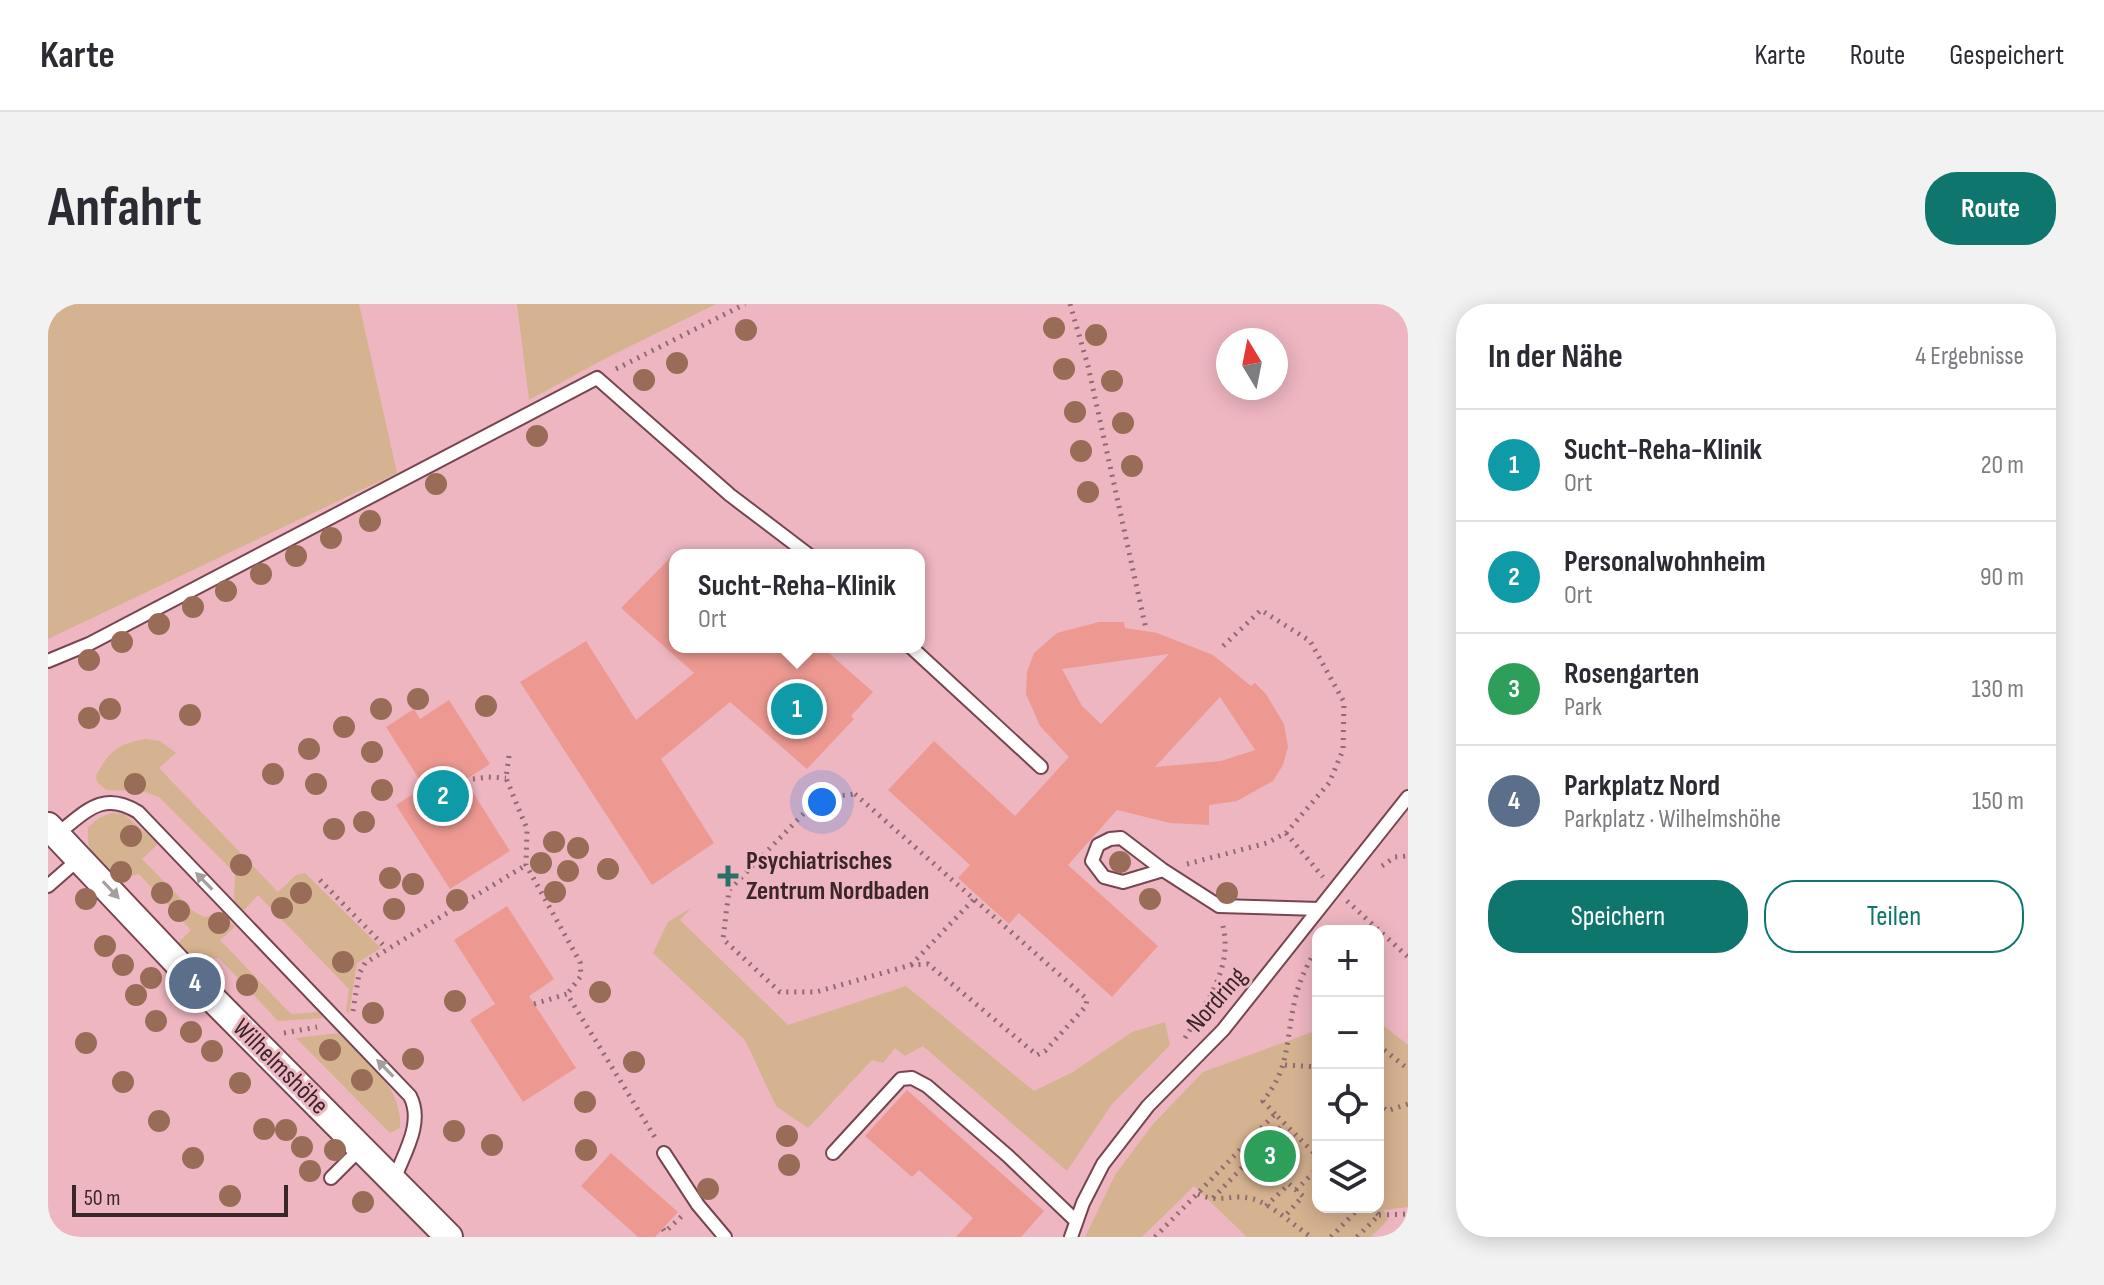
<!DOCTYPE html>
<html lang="de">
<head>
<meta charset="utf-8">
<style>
	:root { --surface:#fff; --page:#f2f2f3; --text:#2b2b33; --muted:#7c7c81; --line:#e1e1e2; --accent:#0f766e }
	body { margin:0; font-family:"Sofia Sans Condensed",sans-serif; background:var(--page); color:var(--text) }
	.controls { position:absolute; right:24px; bottom:24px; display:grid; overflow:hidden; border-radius:16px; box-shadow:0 4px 20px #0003 }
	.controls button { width:72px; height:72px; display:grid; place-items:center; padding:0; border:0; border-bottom:2px solid var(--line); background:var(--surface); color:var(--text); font:40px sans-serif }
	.compass { position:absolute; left:1168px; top:24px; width:72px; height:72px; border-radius:50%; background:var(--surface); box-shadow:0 4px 20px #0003; rotate:350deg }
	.scale { position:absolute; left:24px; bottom:20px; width:216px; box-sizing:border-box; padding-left:8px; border:4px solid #3a2529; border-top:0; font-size:22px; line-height:28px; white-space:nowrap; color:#3a2529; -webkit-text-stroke:6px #eeb6c1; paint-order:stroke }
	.you { position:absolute; left:774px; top:498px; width:28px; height:28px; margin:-20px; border:6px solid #fff; border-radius:50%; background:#1a73e8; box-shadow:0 0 0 12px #1a73e833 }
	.badge { display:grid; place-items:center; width:52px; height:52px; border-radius:50%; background:var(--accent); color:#fff; font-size:26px; font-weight:700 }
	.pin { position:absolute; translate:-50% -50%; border:4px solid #fff; box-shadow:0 2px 8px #0006 }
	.popup { position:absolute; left:621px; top:245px; width:256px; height:104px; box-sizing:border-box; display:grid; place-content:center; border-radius:16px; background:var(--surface); filter:drop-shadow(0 2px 6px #0005); font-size:26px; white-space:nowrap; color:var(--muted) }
	.popup b { font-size:30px; color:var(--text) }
	.popup::after { content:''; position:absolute; left:50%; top:100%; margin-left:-16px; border:16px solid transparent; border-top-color:var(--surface) }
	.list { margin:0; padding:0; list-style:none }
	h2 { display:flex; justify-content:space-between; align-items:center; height:104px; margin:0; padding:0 32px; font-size:34px }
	h2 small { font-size:26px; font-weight:400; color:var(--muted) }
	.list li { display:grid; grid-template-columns:52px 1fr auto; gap:24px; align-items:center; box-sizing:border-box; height:112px; padding:0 32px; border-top:2px solid var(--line) }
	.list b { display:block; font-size:30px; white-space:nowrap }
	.list p { margin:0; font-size:26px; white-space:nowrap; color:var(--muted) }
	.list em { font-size:26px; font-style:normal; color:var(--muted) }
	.actions { display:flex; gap:16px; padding:24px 32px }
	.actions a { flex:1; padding:18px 0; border:2px solid var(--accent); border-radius:32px; text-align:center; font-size:28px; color:var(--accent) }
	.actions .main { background:var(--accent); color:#fff }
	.icon { flex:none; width:44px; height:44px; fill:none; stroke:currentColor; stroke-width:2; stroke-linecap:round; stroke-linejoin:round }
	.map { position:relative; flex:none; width:1360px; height:933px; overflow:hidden; border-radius:32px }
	header { display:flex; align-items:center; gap:48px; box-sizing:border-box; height:112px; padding:0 40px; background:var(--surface); border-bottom:2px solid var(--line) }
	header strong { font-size:38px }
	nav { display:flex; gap:44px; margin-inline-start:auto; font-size:28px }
	.intro { display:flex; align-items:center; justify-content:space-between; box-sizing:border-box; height:192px; padding:0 48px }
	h1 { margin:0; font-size:56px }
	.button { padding:20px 36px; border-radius:32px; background:var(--accent); color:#fff; font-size:28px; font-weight:700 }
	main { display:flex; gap:48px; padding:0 48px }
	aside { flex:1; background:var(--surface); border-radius:32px; box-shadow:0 4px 20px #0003 }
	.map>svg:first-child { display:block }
</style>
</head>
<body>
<header>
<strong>Karte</strong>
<nav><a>Karte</a><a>Route</a><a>Gespeichert</a></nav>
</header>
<div class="intro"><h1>Anfahrt</h1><a class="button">Route</a></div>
<main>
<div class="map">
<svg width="1360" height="933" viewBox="0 0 1360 933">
	<rect width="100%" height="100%" fill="#eeb6c1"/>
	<path fill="#d5b290" d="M0 0H311L349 169 0 335Z
		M469 0H668L560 53 481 96Z
		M98 435 112 437 128 449 111 464 230 588 248 571 257 569 333 644 309 659 301 710 298 707 301 685 210 591 195 607 186 596 187 569 111 493 93 487 58 486 49 478 48 472C60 448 71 439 98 435Z
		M63 509 76 510 110 540 94 555 145 607 156 613 174 610 187 623 172 636 243 710 270 708 275 714 230 717 171 654 144 656 129 640 143 626 91 570 65 576C46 557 39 551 40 523L51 514Z
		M643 604 632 616 740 721 858 682 986 787 1025 768 1084 728 1117 718 1122 741 1064 800 1019 867 875 742 857 752 847 744 835 759 824 756 760 824 728 802 697 736 605 649 620 618Z
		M1330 717 1360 741V903L1336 906 1340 916 1323 933H1199L1146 882 1094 933H1037L1067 871 1105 820 1155 768 1270 726V903H1330Z
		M290 729C318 757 355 782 352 824L342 829 248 734Z"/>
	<path fill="#ed9992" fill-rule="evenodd" d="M627 249V343H774L825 388 803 412 806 415 759 465 682 398 613 455 666 539 604 581 472 378 538 337 588 416 646 369 573 304Z
		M1051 318H1076L1077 324 1109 329 1165 351 1203 382 1207 379 1218 390 1236 420 1240 443 1235 461 1225 477 1189 497 1161 501V521L1122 519 1069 506 1020 561 1110 642 1064 693 971 609 961 620 910 574 922 561 840 486 886 437 967 512 1021 453 992 422 978 390 979 368 986 349 1009 329ZM1121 350 1053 420 1034 402 1014 365ZM1172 393 1207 446 1173 457 1107 463Z
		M401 396 442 460 417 476 462 547 402 585 348 501 376 483 338 423 366 405 372 415Z
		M459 602 506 675 481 692 528 764 475 798 422 716 447 700 406 636Z
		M859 786 996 907 973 933H908L925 914 871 866 864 873 817 832Z
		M563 849 630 908 607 933H590L533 882Z"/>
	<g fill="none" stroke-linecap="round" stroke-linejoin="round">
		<defs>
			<path id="lane" d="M863 343 993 463
				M0 357 41 340 549 74 682 191 761 251
				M9 530C38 508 54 486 90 508L362 792C376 819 356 849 346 876
				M1115 566 1075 578 1056 573 1044 557 1050 541 1062 535 1073 534 1115 566 1171 602 1271 605
				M0 582 32 554
				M616 849 650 901 677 933
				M785 849 853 775 864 774 879 782 960 852 1028 917
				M283 874 312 845
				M1023 933 1035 899 1055 860 1100 802 1175 726 1360 493"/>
			<path id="street" d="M0 522 138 668 401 933"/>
		</defs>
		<use href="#lane" stroke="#754651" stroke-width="16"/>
		<use href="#street" stroke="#754651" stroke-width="30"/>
		<path stroke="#906a71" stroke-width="5" stroke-dasharray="2 6" stroke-linecap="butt" d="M1022 0 1040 62 1098 325
			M568 65 697 0
			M461 452 458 474 479 525 478 561 532 658 533 672 519 690
			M417 476 440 473 458 474
			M807 490 1039 695 1038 702 997 747 989 751 880 660 863 661 768 688H732L675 635 681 586 771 494Z
			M1238 529 1275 573
			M1139 560 1219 539 1238 529 1281 479 1295 446 1296 398 1262 337 1213 306 1173 344
			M1334 562 1347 553 1360 552
			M272 576 339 645
			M1299 597 1360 653
			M863 661 927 594
			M486 700 519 690 608 835
			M305 707 311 670 317 659 478 561
			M236 729 269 723
			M1137 734C1158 699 1185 664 1175 622
			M1330 741 1360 765
			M1237 761 1270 763
			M1330 799 1339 807 1360 800
			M1227 810 1215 797C1243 762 1237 738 1247 696 1251 677 1259 661 1269 644
			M1248 886 1270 864
			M1150 890C1170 900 1184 889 1205 895 1221 899 1247 922 1263 933
			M1165 894 1236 820
			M1218 902 1241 880 1255 892 1235 914
			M1331 911 1360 910
			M615 925 617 928 636 910
			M1107 933 1227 810 1270 853
			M1283 933 1312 903
			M1309 933 1331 911 1323 903"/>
		<use href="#lane" stroke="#fff" stroke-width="12"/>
		<use href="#street" stroke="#fff" stroke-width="26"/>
	</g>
	<g fill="#996c57">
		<circle cx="1006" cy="24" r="11"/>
		<circle cx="698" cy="26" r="11"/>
		<circle cx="1048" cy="31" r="11"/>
		<circle cx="629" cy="59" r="11"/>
		<circle cx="1016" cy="65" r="11"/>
		<circle cx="596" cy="76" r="11"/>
		<circle cx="1064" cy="77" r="11"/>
		<circle cx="1027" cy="108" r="11"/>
		<circle cx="1075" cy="119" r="11"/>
		<circle cx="489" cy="132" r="11"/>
		<circle cx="1033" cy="147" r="11"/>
		<circle cx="1084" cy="162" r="11"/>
		<circle cx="388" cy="180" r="11"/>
		<circle cx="1040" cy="188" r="11"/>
		<circle cx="322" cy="217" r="11"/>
		<circle cx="283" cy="234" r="11"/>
		<circle cx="248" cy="252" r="11"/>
		<circle cx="213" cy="270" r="11"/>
		<circle cx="178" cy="287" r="11"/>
		<circle cx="145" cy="303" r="11"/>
		<circle cx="111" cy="320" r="11"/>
		<circle cx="74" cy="338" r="11"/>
		<circle cx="41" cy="356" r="11"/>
		<circle cx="370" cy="395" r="11"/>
		<circle cx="438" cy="402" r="11"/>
		<circle cx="62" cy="405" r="11"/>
		<circle cx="333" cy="405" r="11"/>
		<circle cx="142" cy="411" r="11"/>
		<circle cx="41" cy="414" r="11"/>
		<circle cx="296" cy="423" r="11"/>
		<circle cx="261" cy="445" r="11"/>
		<circle cx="324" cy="448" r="11"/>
		<circle cx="225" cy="470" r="11"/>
		<circle cx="87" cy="480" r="11"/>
		<circle cx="268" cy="480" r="11"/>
		<circle cx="334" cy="486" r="11"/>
		<circle cx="316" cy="518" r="11"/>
		<circle cx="286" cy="525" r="11"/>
		<circle cx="83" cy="532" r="11"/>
		<circle cx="506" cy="538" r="11"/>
		<circle cx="530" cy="544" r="11"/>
		<circle cx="1072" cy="558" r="11"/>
		<circle cx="493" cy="559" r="11"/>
		<circle cx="193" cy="561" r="11"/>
		<circle cx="560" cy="565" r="11"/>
		<circle cx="520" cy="567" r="11"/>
		<circle cx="73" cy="568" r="11"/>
		<circle cx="342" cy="574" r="11"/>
		<circle cx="365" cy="580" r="11"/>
		<circle cx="507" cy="588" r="11"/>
		<circle cx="114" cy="589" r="11"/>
		<circle cx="253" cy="589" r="11"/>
		<circle cx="1179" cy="589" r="11"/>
		<circle cx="38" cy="595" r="11"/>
		<circle cx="1102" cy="595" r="11"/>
		<circle cx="409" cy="596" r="11"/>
		<circle cx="234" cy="604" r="11"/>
		<circle cx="346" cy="605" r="11"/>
		<circle cx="131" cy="607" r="11"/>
		<circle cx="171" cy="619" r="11"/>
		<circle cx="57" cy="642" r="11"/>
		<circle cx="295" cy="658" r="11"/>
		<circle cx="75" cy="661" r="11"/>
		<circle cx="103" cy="674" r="11"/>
		<circle cx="199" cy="681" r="11"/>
		<circle cx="552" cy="688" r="11"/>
		<circle cx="88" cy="691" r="11"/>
		<circle cx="133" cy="691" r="11"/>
		<circle cx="407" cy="697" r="11"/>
		<circle cx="325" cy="709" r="11"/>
		<circle cx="108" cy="717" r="11"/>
		<circle cx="143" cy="728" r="11"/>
		<circle cx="38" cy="739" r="11"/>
		<circle cx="282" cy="746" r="11"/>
		<circle cx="164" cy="747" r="11"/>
		<circle cx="365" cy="755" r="11"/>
		<circle cx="586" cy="758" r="11"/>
		<circle cx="314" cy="776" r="11"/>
		<circle cx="75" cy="778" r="11"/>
		<circle cx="192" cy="779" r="11"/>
		<circle cx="537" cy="798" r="11"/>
		<circle cx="111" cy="817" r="11"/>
		<circle cx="216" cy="825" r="11"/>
		<circle cx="238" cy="826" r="11"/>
		<circle cx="406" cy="827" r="11"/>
		<circle cx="739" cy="832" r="11"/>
		<circle cx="444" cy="841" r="11"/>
		<circle cx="254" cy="843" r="11"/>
		<circle cx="287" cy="846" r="11"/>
		<circle cx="538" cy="846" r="11"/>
		<circle cx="145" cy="854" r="11"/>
		<circle cx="741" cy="861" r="11"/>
		<circle cx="262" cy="867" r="11"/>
		<circle cx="660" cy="885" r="11"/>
		<circle cx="182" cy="892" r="11"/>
		<circle cx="315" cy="898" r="11"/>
	</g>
	<defs><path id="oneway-solid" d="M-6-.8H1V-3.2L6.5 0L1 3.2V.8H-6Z" transform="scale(2)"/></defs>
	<g fill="#a69d9f">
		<use href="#oneway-solid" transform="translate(156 577) rotate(-134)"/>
		<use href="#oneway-solid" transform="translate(63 586) rotate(47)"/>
		<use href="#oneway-solid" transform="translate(337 764) rotate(-134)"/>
	</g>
	<path fill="#287068" stroke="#eeb6c1" stroke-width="3" d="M676 560h8v8h8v8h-8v8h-8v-8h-8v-8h8z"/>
	<g text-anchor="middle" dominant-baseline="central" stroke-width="6" stroke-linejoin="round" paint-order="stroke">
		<g font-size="26" font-weight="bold" fill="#3a2529" stroke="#eeb6c1" text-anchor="start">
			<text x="698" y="557">Psychiatrisches<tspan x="698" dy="30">Zentrum Nordbaden</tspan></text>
		</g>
		<g font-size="26" fill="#3a2529" stroke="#eeb6c1">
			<text transform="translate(1169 696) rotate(-49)">Nordring</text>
			<text transform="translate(232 763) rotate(45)">Wilhelmshöhe</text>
		</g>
	</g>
</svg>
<div class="controls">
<button>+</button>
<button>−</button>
<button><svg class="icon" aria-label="locate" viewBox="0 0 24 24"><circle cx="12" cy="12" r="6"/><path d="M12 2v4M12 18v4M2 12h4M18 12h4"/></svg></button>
<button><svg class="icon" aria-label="layers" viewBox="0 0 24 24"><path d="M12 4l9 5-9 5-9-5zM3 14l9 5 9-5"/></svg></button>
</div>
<svg class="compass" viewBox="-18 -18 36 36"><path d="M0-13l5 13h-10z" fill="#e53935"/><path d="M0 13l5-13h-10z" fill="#7c7c81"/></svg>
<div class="scale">50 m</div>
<div class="you"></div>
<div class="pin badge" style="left:749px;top:405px;background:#0f9aa8">1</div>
<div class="popup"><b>Sucht-Reha-Klinik</b>Ort</div>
<div class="pin badge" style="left:395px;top:492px;background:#0f9aa8">2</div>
<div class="pin badge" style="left:1222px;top:852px;background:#2e9e5b">3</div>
<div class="pin badge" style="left:147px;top:679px;background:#5c6f8a">4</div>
</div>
<aside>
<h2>In der Nähe<small>4 Ergebnisse</small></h2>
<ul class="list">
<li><span class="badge" style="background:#0f9aa8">1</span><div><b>Sucht-Reha-Klinik</b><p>Ort</p></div><em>20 m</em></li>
<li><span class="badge" style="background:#0f9aa8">2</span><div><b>Personalwohnheim</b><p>Ort</p></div><em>90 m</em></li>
<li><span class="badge" style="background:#2e9e5b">3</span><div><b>Rosengarten</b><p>Park</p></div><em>130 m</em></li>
<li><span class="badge" style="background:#5c6f8a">4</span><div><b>Parkplatz Nord</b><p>Parkplatz · Wilhelmshöhe</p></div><em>150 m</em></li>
</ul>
<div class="actions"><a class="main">Speichern</a><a>Teilen</a></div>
</aside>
</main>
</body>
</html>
